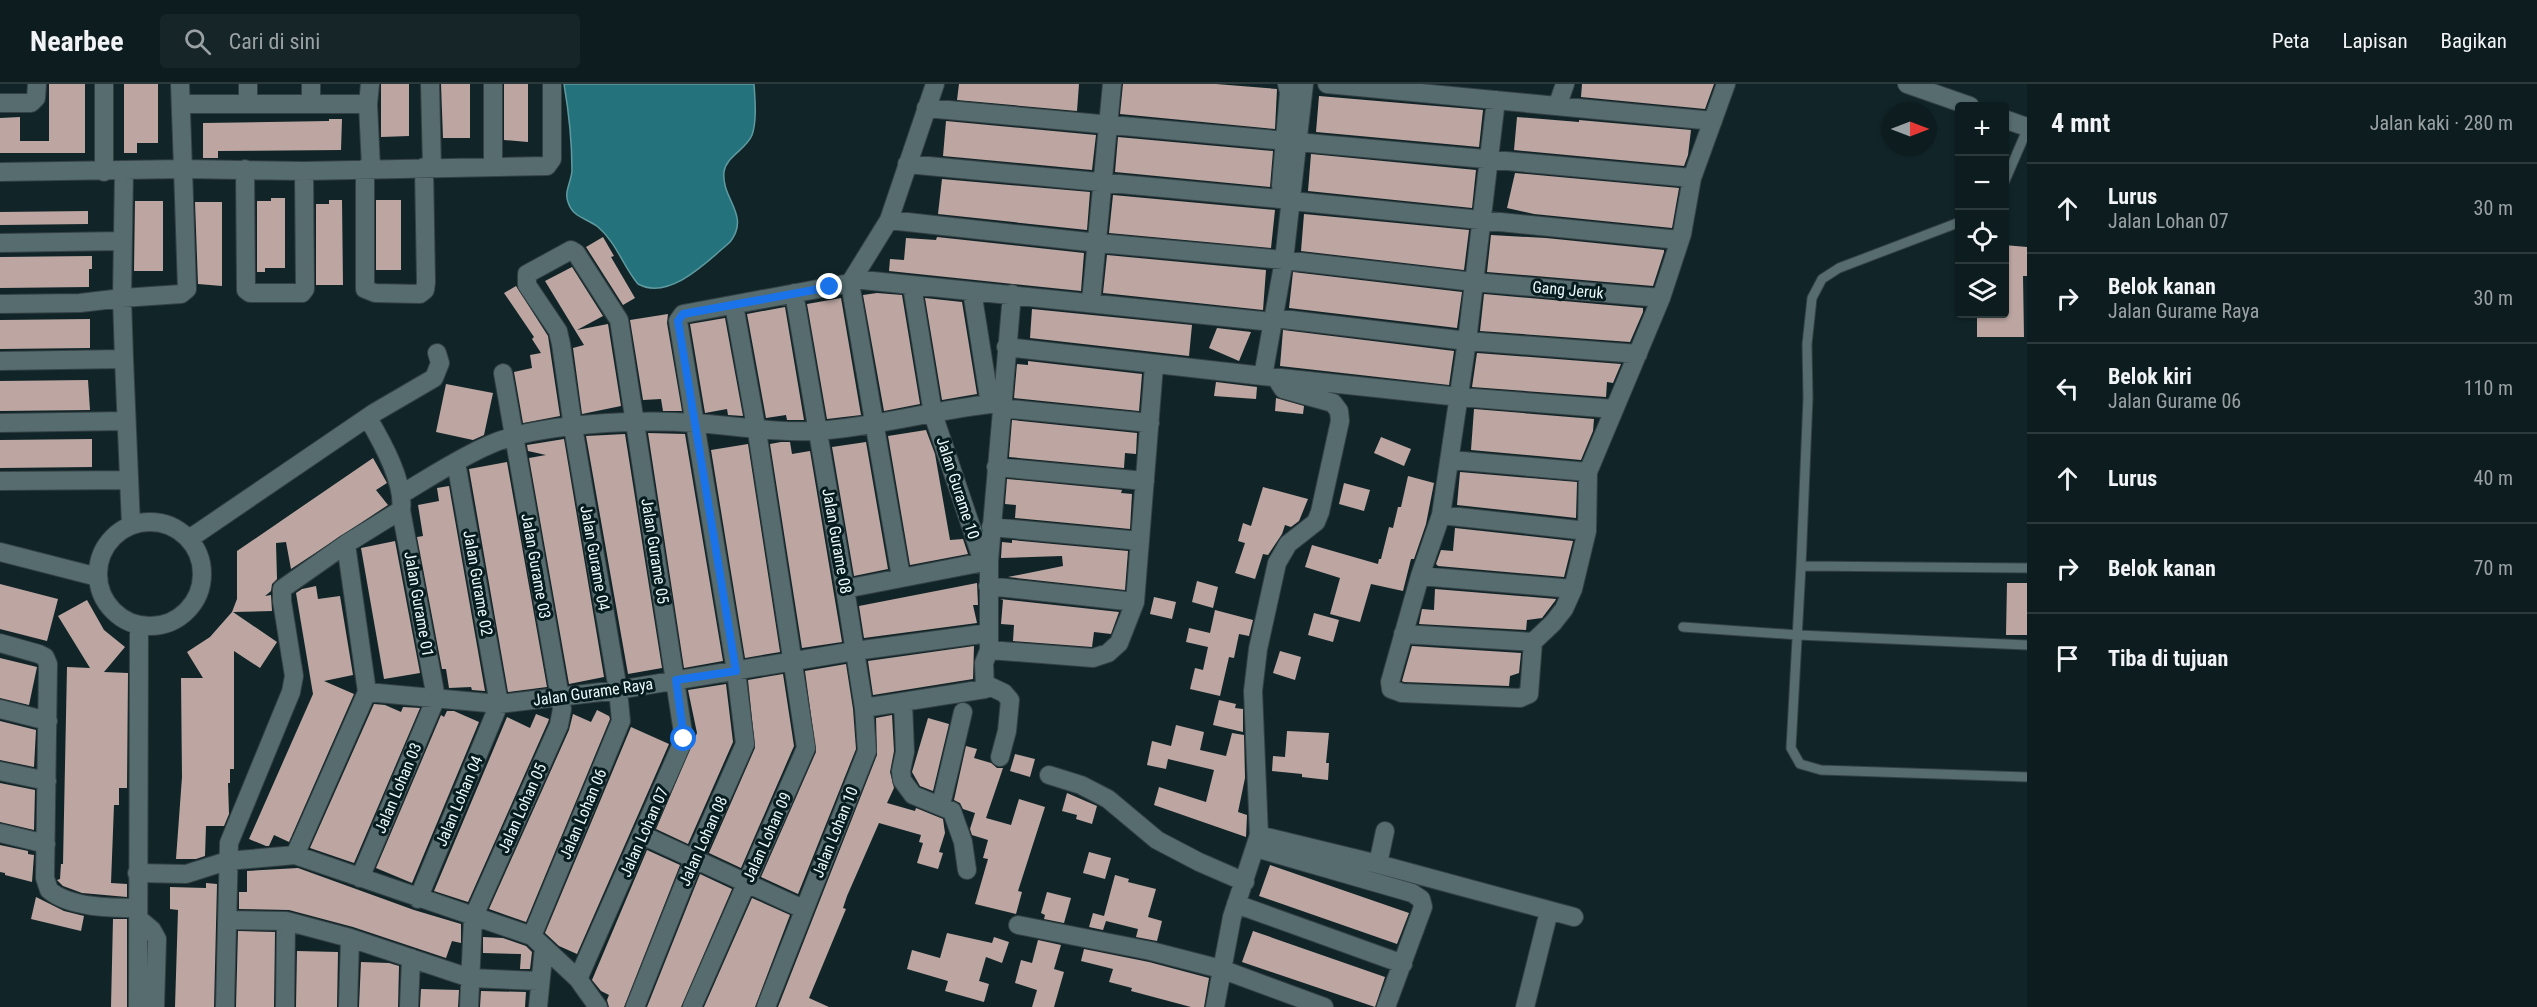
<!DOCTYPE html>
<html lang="id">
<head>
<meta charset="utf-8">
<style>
	:root { --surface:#0d1c1e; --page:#162527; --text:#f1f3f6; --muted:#9aa1a4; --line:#2d3a3c }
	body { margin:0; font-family:"Roboto Condensed",sans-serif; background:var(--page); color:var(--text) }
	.controls { position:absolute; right:18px; top:18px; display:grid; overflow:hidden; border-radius:6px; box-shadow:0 2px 4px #0004 }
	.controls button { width:54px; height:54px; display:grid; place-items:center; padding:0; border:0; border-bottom:2px solid var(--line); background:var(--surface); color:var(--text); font:30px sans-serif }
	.compass { position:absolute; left:1883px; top:18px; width:54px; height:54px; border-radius:50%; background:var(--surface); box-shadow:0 2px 4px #0004; rotate:90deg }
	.stop { position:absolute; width:18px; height:18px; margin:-14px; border:4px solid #1a73e8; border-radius:50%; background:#fff }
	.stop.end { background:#1a73e8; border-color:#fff; box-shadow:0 2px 6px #0008 }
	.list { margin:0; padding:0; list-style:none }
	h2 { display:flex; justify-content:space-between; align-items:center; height:78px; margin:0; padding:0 24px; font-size:26px }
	h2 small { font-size:20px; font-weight:400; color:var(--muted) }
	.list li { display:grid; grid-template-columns:39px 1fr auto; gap:18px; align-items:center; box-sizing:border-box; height:90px; padding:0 24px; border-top:2px solid var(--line) }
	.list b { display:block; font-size:22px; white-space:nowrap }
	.list p { margin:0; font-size:20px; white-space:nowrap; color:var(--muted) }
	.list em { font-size:20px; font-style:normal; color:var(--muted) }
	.icon { flex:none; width:33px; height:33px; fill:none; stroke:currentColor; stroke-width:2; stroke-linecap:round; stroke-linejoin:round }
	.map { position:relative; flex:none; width:2027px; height:923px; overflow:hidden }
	header { display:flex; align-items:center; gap:36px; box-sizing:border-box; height:84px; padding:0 30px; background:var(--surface); border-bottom:2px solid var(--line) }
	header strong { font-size:28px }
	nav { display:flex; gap:33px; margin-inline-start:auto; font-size:21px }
	.search { width:420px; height:54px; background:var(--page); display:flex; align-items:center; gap:15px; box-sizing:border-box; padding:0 21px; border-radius:6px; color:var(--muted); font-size:22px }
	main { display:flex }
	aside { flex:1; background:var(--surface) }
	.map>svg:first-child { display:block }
</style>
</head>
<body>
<header>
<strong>Nearbee</strong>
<div class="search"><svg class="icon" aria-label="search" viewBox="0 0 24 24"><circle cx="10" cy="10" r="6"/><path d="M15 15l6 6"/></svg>Cari di sini</div>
<nav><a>Peta</a><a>Lapisan</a><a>Bagikan</a></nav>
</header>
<main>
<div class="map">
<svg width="2027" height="923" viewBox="0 0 2027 923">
	<rect width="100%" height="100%" fill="#112528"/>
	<path fill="#24727b" stroke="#609aa1" stroke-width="1.5" d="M564 0H754C755 15 757 37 752 51 746 66 726 72 724 88 721 115 751 131 730 158 707 178 669 217 638 200 623 182 616 158 598 143 587 134 573 134 568 118 564 108 571 98 572 87 572 57 569 29 564 0Z"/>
	<path fill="#bda6a2" d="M49 0H85V69H0V34L20 33V57H49Z
		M124 0H158V59H137V69H124Z
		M381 0H409V52L381 53Z
		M441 0H470V54H443Z
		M504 0H528V58L504 56Z
		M959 0H1079L1077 27 957 16Z
		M1123 0H1216L1277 5 1275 45 1120 30Z
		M1582 0H1714L1705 25 1581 13Z
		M1319 12 1483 26 1479 63 1316 48Z
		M1517 33 1579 38V36L1691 46 1688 71 1684 82 1514 66Z
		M329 35H342L341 66 218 67V74H203V39L329 37Z
		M946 37 1096 51 1092 86 943 72Z
		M1118 53 1273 67 1270 103 1115 88Z
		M1311 70 1476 86 1472 124 1308 107Z
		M1515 89 1679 104 1672 144 1534 130 1507 124Z
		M942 95 1090 108 1087 146 938 130Z
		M1113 111 1275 126 1271 164 1109 149Z
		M271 114H285V184H265V188H257V117H271Z
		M329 116H342L343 201H316V120H329Z
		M376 116H401V186H376Z
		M135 117H163V187H134Z
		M195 118H222V202L198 200Z
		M88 127V140L0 141V128Z
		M1304 130 1469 146 1464 186 1301 167Z
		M1491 151 1546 154 1664 166V168L1653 202 1487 188Z
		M603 153 614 172 611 173 635 214 623 221 586 163Z
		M937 153 1084 169 1081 207 889 187 890 175 904 176 906 154 936 156Z
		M2004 161 2027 163V192H2023L2024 253H1977V230H2004Z
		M1107 171 1266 186 1263 226 1103 209Z
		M92 172V185H89V203L0 204V173Z
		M572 183 603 232 577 246 608 240 621 322 582 330 573 264 584 261 545 197Z
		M1293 188 1462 208 1457 244 1289 224Z
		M516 202 548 252 560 332 523 339 514 288 532 284 530 271 541 269 532 255 534 253 504 209Z
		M877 209 902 211 920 320 884 327 863 211Z
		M1484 210 1643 224V228L1630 258 1480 247Z
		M841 214 861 331 827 335 807 220Z
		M925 214 962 218 977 310 942 316Z
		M785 223 804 336H787L786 331 766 334 747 230Z
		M1032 225 1192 241 1189 272 1030 254Z
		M668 230 667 239 682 327H663L661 315 643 316 630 236Z
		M725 234 743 332 728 331 727 325 705 329 690 240Z
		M90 235V264L0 265V236Z
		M1217 244 1251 248 1239 277 1209 264Z
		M1283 246 1454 267 1449 301 1280 282Z
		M1477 269 1621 280 1613 299 1607 298 1606 313 1472 303Z
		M1028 277 1142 290 1139 327 1014 314 1017 280 1028 281Z
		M88 296 90 326 0 327V297Z
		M1216 298 1257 303 1256 315 1214 312Z
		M446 300 493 309 484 351 473 356 436 348Z
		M1276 314 1304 322 1303 330 1275 327Z
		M1474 325 1594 335 1593 347 1581 376 1471 366Z
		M1012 336 1137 349 1136 370 1125 369 1124 384 1009 373Z
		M926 346 935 370 950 456 963 455 968 470 910 481 888 352Z
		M648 349 685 350 723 577 684 584Z
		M625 350 662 584 628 590 586 352Z
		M1381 353 1411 365 1404 382 1374 369Z
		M92 355V383L0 384V356Z
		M564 355 604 593 569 600 529 374 546 371 528 367 527 361Z
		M781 358H790L792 370 810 367 842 558 802 564 770 360Z
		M866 358 888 485 854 492 832 363Z
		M748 360 780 568 745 574 711 366Z
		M373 374 387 399 376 406 388 421 291 485 286 458 276 459 277 495 272 500 271 507 265 512 271 511 272 527 233 528 277 558 260 584 234 567V685H230V699H228L229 730 224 742H206L205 772 196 775H176L182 693 181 594H203L187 568 210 553 232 528 237 515V467Z
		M507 378 547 603 508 608 469 385Z
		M1460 388 1577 398 1576 434 1457 421Z
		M1408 392 1434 399 1426 440 1414 475H1411L1403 507 1371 500 1360 538 1330 530 1340 494 1305 483 1312 461 1378 480 1379 475H1381L1389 443 1393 444 1398 423H1401Z
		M1007 395 1122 406 1121 409 1132 410 1130 445 1015 434 1016 421 1005 420Z
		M1344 399 1370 406 1364 427 1339 420Z
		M449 402 485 607 472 606 471 603 449 604 446 585H442L417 453 423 452 418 421 439 417 437 404Z
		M1263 403 1308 415 1299 437 1291 443 1285 441 1282 450 1268 471 1263 470 1255 495 1235 489 1245 459 1238 457 1243 439 1251 442Z
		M1455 444 1573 457 1564 493 1438 482 1436 480 1441 466 1453 467Z
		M1012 456 1128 467 1125 506 1008 493 1063 482 1062 472 1001 474 1002 458 1012 459Z
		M395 457 420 589 384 595 361 464Z
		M1197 497 1218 503 1213 524 1192 518Z
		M977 499 978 521H973L977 539 864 554 859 522Z
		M2007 499H2027V551H2006Z
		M0 500 58 515 47 557 0 545Z
		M316 502 318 515 340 512 353 591 324 597 354 610 289 758 274 751 269 762H266L249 755 313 610 296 509 302 505Z
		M1435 505 1556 515 1555 517 1542 534 1527 536 1526 546 1419 540 1422 525 1434 526Z
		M1154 513 1176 518 1172 535 1150 530Z
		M1000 515 1119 528 1111 550 1094 548 1092 563 1013 557 1014 541 1001 540 1003 516Z
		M87 516 104 546 125 563 104 588 128 589 127 704H119V721H114L111 799 127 800V813L82 809 63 802 57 796 60 795 61 780H63L67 583 90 584 58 532Z
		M1215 526 1253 536 1249 552 1239 550 1234 574 1229 573 1220 612 1190 605 1195 584 1203 586 1208 563 1186 558 1189 544 1210 549Z
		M1314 529 1339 536 1333 558 1308 551Z
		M974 562 973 595 873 611 868 577Z
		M1412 562 1521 569 1519 589 1510 592 1509 602 1404 598 1402 597Z
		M1280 567 1301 573 1295 596 1273 589Z
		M0 574 37 583 29 621 0 614Z
		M846 580 853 625 856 665 798 810 761 793 816 668 805 587Z
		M783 590 794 662 741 784 709 769 755 664 748 596Z
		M726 600 733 658 688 760 656 745 697 649 688 606Z
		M1219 616 1236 620 1235 624 1243 625V648L1213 641Z
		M374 620 385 621 401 628 403 623 420 624 354 779 310 764Z
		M597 626 609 632 610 635 526 838 489 825 569 646 573 630 591 638Z
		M447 627H454L479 638 412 799 376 784 441 631 444 633Z
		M536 630 549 635 548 638 468 818 434 807 507 633 530 644Z
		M892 631 894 667 890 688 894 704 887 719 915 727 916 724 943 735 945 749 939 768 943 769 938 785 917 779 923 759 919 758 921 751 879 739 847 812 843 824 846 825 809 914 829 923H778L877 671 876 634Z
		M928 634 949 640 933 707 920 702 912 688Z
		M0 637 36 646 34 683 0 676Z
		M1176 641 1204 648 1200 666 1226 672 1232 649 1244 651 1245 694 1238 728 1247 731 1246 753 1154 721 1159 703 1206 718 1214 686 1168 675 1166 685 1147 681 1152 657 1171 662Z
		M631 643 669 660 577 870 559 862 545 849Z
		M1287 647 1329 649 1326 679H1329L1328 696 1302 693V690L1272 687 1273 672 1285 673Z
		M966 662 977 665 974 674 991 679 997 684H1003L986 734 1011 741 1019 715 1045 723 1018 807 1022 808 1016 830 975 820 988 775 983 774 988 756 972 751 970 745 975 729 963 725 960 719 954 716Z
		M1015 670 1035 675 1030 693 1010 687Z
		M0 699 35 706 34 746 0 738Z
		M1067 709 1097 722 1092 740 1076 735 1077 731 1062 727Z
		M0 761 28 767V770L34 771 32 798 5 791V789L0 788Z
		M647 766 680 781 624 923H609L607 916 609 911 601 907 592 896Z
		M1089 768 1111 774 1105 795 1083 789Z
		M1270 781 1409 829 1397 860 1259 812Z
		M298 784 414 826 461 840V859L452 857 446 874 353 843 289 826 239 825V808H247V787Z
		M700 790 732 805 681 923H647Z
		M1115 791 1129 795 1128 798 1156 805 1148 833 1162 837 1157 857 1136 853 1138 845 1106 837 1103 846 1089 843 1093 829 1104 832Z
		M206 799 217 800 214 923H175L178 826 170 825V803L206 804Z
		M1047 808 1071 814 1064 839 1044 835 1045 831 1041 829Z
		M36 813 64 827 84 832 81 847 31 835Z
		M752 814 790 831 755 923H704Z
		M113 835H127V923H111Z
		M238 847 275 848 274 923H236Z
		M1253 847 1385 893 1375 923 1242 878Z
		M947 849 992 859 994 853 1009 858 1002 879 986 873 979 897 989 900 984 918 945 907 948 897 907 885 912 866 940 874Z
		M483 853 503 854 526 862 532 868 530 885H520L521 870 483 869Z
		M1038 856 1061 861 1054 885 1064 888 1054 923H1032L1037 906 1015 899 1021 876 1032 879Z
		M1084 865 1149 878 1209 894 1204 923H1191L1131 907 1132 904 1109 898 1113 885 1081 877Z
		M297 867 338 868 337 923H296Z
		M361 878 389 879 399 882 398 923H359Z
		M421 905 459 906 458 923H420Z
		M481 907 526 908 525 923H480Z"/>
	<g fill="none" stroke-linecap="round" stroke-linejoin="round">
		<defs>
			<path id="lane" d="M2004 99 2027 46
				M1960 138 1839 184 1822 195 1812 214 1807 260 1808 314 1801 482 1791 664 1800 680 1821 686 2027 693
				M1801 482 2027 484
				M1683 543 1798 551 2027 561"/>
			<path id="street" d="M104 0V88
				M180 0 183 85 304 87 547 82 552 75V0
				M311 0V20
				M370 0 368 20 371 84
				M430 0 432 83
				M493 0V81
				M1304 0 1284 176 1263 292 1460 313 1614 325
				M1327 0 1713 37
				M1907 0 1970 22
				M1496 16 1467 257 1441 431 1420 492 1390 598 1391 605 1402 609 1520 614 1529 610 1533 558 1553 539 1564 525 1573 505 1587 447 1588 388 1661 214 1682 150 1692 94 1726 0
				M0 19H31L36 14 37 0
				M181 20H248V0
				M248 20H368
				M1558 20 1565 0
				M926 24 1692 94
				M2004 35 2027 43
				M907 80 1280 115
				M365 84V205L375 209 420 210 425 206 426 198 424 83
				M245 85 246 206 250 209H302L305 205 304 87
				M0 88 183 85 187 205 181 210 122 214 124 275 0 277
				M1281 102 1289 8 1287 0
				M1292 117 1679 156
				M889 136 1098 159 1284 176 1474 198 1661 214
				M0 159 122 157
				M853 195 1263 237
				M850 199 901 493
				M912 202 933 330 983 478
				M972 207 990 320
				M1091 218 1112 0
				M0 220 80 219 122 214 124 87
				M1274 234 1467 257 1638 270
				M1006 263 1263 292
				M124 275 131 441
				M1001 324 1150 339
				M0 339 125 337
				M1451 376 1588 388
				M996 383 1145 397
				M0 397 128 396
				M402 410C430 393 459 374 489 361 537 339 642 335 695 339 736 342 777 349 817 347 879 343 940 324 1001 319
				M1441 431 1587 447
				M98 490a52 52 0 1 1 104 0a52 52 0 1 1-104 0Z
				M991 443 1140 457
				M189 455 374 329 434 294 440 279 437 269
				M0 468 98 493
				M1420 492 1573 505
				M988 502 1135 518
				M845 505 989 477
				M1403 550 1533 558
				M0 559 39 570 45 573 48 580 45 794 49 806C70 824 112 824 138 824
				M989 566 1093 574 1108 569 1119 559 1135 518 1154 282
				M985 600 1004 609 1010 616 1007 647 1000 673
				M367 608 499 620 618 606 855 567 989 549
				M903 618 905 668 901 687 902 696 913 711 952 727 963 758 967 786
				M864 624 985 605 984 579 989 566V477L1012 210
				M0 625 48 637
				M0 687 47 697
				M1049 691 1081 701 1108 715 1157 756 1199 778 1245 798
				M941 721 963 628
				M0 749 46 760
				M642 751 803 825
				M1259 751 1253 607 1258 565 1277 479 1288 460 1316 438 1320 428 1340 337 1339 327 1333 319 1283 305 1276 294
				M1256 764 1412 809 1421 815 1423 823 1386 923
				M295 771 367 608 346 460
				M1378 780 1385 747
				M137 789 186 790 227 777 295 771 532 852 578 895 598 923
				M360 794 436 614 401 426C405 399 382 358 368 334
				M418 815 499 620 456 378
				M1236 820 1403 880
				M139 835 152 846 157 855 155 923
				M227 836 286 837 350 854 470 894 539 897
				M1018 841 1151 867 1221 885 1324 923
				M532 852 621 637 618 606 573 343 561 260 558 247 527 201V190L571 166 576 169 619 236 684 655 578 895
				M138 923 139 542
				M225 923 229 759 291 608 294 592 282 517V505L346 460 401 426
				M285 923 286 837
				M348 923 350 854
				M409 923 411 874
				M469 923 473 834 559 641 562 625 503 289
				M538 923 544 863
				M635 923 694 775 745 660 736 587 678 237 683 230 850 199 889 136 935 0
				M692 923 806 664 758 354 734 221
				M766 923 867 667 864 624 845 505 794 209
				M1215 923 1232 833 1259 751 1378 780 1574 833
				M1525 923 1549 827"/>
		</defs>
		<use href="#lane" stroke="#344144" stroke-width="11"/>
		<use href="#street" stroke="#344144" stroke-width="20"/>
		<use href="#lane" stroke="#566c6f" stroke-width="9"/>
		<use href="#street" stroke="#566c6f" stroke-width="18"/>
	</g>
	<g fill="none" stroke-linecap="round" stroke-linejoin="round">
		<path stroke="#1a73e8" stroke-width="8" d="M684 655 676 596 736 587 678 237 683 230 830 203"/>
	</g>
	<g text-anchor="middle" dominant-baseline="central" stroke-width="6" stroke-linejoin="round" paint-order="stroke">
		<g font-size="16" fill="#ebf8f9" stroke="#071c1e">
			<text transform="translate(1568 206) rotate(5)">Gang Jeruk</text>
			<text transform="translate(958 404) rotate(72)">Jalan Gurame 10</text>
			<text transform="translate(837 457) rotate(80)">Jalan Gurame 08</text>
			<text transform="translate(655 467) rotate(81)">Jalan Gurame 05</text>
			<text transform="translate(595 474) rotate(80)">Jalan Gurame 04</text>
			<text transform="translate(536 482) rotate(80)">Jalan Gurame 03</text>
			<text transform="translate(478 499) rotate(80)">Jalan Gurame 02</text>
			<text transform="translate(419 520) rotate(80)">Jalan Gurame 01</text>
			<text transform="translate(593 608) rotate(-8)">Jalan Gurame Raya</text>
			<text transform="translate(398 704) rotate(-67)">Jalan Lohan 03</text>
			<text transform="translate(459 717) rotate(-67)">Jalan Lohan 04</text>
			<text transform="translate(522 724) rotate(-66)">Jalan Lohan 05</text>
			<text transform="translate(583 730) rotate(-67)">Jalan Lohan 06</text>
			<text transform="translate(644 748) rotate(-66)">Jalan Lohan 07</text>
			<text transform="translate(835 748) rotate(-68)">Jalan Lohan 10</text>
			<text transform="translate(767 753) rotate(-66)">Jalan Lohan 09</text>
			<text transform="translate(703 757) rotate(-66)">Jalan Lohan 08</text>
		</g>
	</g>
</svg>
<div class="controls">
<button>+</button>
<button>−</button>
<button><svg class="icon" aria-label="locate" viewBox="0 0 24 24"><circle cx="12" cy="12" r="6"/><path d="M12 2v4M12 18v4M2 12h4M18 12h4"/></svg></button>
<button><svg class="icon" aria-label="layers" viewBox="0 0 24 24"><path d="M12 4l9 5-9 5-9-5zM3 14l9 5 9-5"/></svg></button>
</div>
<svg class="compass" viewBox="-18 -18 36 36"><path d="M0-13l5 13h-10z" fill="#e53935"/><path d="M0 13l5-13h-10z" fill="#9aa1a4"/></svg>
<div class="stop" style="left:684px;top:655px"></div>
<div class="stop end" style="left:830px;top:203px"></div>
</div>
<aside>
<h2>4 mnt<small>Jalan kaki · 280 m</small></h2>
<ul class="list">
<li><svg class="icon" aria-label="ahead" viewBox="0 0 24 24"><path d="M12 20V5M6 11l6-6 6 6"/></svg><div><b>Lurus</b><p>Jalan Lohan 07</p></div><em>30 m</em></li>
<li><svg class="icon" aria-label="right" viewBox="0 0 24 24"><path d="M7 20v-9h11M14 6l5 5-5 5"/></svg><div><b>Belok kanan</b><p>Jalan Gurame Raya</p></div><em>30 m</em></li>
<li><svg class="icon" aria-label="left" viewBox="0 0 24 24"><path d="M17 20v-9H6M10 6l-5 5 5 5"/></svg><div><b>Belok kiri</b><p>Jalan Gurame 06</p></div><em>110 m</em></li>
<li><svg class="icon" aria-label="ahead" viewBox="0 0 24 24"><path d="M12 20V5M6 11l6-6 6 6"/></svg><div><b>Lurus</b></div><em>40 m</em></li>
<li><svg class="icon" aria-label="right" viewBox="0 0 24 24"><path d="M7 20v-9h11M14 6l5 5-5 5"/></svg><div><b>Belok kanan</b></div><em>70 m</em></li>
<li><svg class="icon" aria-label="arrive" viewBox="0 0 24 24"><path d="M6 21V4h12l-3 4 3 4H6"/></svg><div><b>Tiba di tujuan</b></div></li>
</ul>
</aside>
</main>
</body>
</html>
